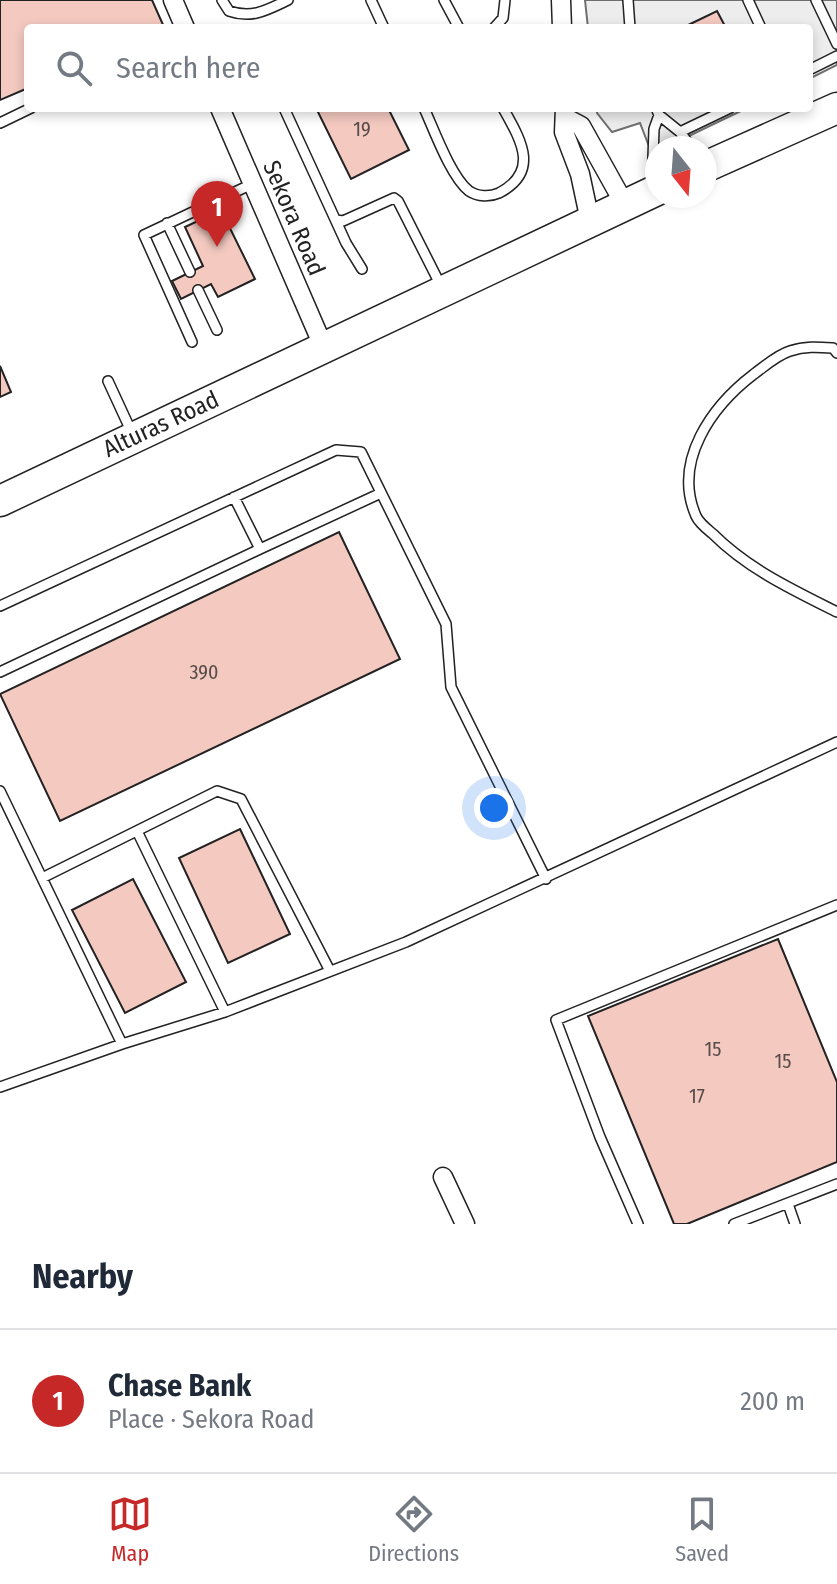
<!DOCTYPE html>
<html lang="en">
<head>
<meta charset="utf-8">
<style>
	:root { --surface:#fff; --page:#f6f6f7; --text:#1f2937; --muted:#747a83; --line:#e0e1e3; --accent:#c62828 }
	body { margin:0; font-family:"Fira Sans Condensed",sans-serif; background:var(--page); color:var(--text) }
	.compass { position:absolute; left:645px; top:136px; width:72px; height:72px; border-radius:50%; background:var(--surface); box-shadow:0 4px 12px #0003; rotate:163deg }
	.you { position:absolute; left:494px; top:808px; width:28px; height:28px; margin:-20px; border:6px solid #fff; border-radius:50%; background:#1a73e8; box-shadow:0 0 0 12px #1a73e833 }
	.badge { display:grid; place-items:center; width:52px; height:52px; border-radius:50%; background:var(--accent); color:#fff; font-size:26px; font-weight:700 }
	.pin { position:absolute; translate:-50% -66px; filter:drop-shadow(0 2px 4px #0008) }
	.pin::after { content:''; position:absolute; top:42px; width:28px; height:24px; background:inherit; clip-path:polygon(0 0,100% 0,50% 100%) }
	.list { margin:0; padding:0; list-style:none }
	h2 { display:flex; justify-content:space-between; align-items:center; height:104px; margin:0; padding:0 32px; font-size:34px }
	h2 small { font-size:26px; font-weight:400; color:var(--muted) }
	.list li { display:grid; grid-template-columns:52px 1fr auto; gap:24px; align-items:center; box-sizing:border-box; height:144px; padding:0 32px; border-top:2px solid var(--line) }
	.list b { display:block; font-size:30px; white-space:nowrap }
	.list p { margin:0; font-size:26px; white-space:nowrap; color:var(--muted) }
	.list em { font-size:26px; font-style:normal; color:var(--muted) }
	.icon { flex:none; width:44px; height:44px; fill:none; stroke:currentColor; stroke-width:2; stroke-linecap:round; stroke-linejoin:round }
	.map { position:relative; flex:none; width:837px; height:1224px; overflow:hidden }
	.search { position:absolute; background:var(--surface); box-shadow:0 4px 12px #0003; left:24px; right:24px; top:24px; height:88px; display:flex; align-items:center; gap:20px; box-sizing:border-box; padding:0 28px; border-radius:8px; color:var(--muted); font-size:30px }
	.sheet { height:248px; background:var(--surface) }
	nav { display:flex; justify-content:space-around; align-items:center; box-sizing:border-box; height:112px; border-top:2px solid var(--line); background:var(--surface); font-size:22px; color:var(--muted) }
	nav a { display:grid; justify-items:center; gap:4px }
	nav .on { color:var(--accent) }
	.map>svg:first-child { display:block }
</style>
</head>
<body>
<div class="map">
<svg width="837" height="1224" viewBox="0 0 837 1224">
	<rect width="100%" height="100%" fill="#fff"/>
	<path fill="#ededed" stroke="#6f6f6f" stroke-width="2" d="M585 0H837V65L809 79V28H588Z
		M597 108H747L664 148H657L652 154 640 123 612 132 597 113Z"/>
	<path fill="#f3c9c0" stroke="#222" stroke-width="2" d="M0 0H152L164 27 28 28V88L0 100Z
		M717 11 726 28H682Z
		M316 108H388L409 150 351 179Z
		M221 210 255 279 218 297 211 284 181 299 172 281 203 266 185 227Z
		M0 366 11 392 0 397Z
		M339 532 400 659 60 821 0 694Z
		M240 829 290 934 228 963 179 858Z
		M133 879 186 982 125 1013 72 910Z
		M778 939 837 1082V1162L687 1224H674L588 1016Z"/>
	<g fill="none" stroke-linecap="round" stroke-linejoin="round">
		<defs>
			<path id="service" d="M222 0 229 11C252 19 267 10 288 0
				M371 0 384 28
				M444 0 459 28
				M628 0 630 28
				M748 0 761 28
				M816 0 837 44
				M494 28 503 18 505 0
				M809 70 837 56
				M284 108 346 243 362 269
				M424 108C434 130 451 177 469 191 478 197 490 197 499 193 541 171 520 139 503 108
				M656 108 659 115 680 132 692 148
				M0 123 31 108
				M680 132 730 108
				M652 187 654 129 659 115
				M336 220 343 221 394 198 398 201 442 288
				M167 223 190 272
				M198 290 217 330
				M192 342 144 235 252 184
				M837 353 833 348C818 347 805 346 790 351 777 355 765 366 754 374 712 406 672 461 696 516 699 523 707 529 713 534 748 569 793 590 837 612
				M108 381 132 433
				M234 497 260 549 381 493
				M0 606 336 450 361 452 446 624 451 687 546 879
				M0 672 260 549
				M0 791 122 1044
				M137 831 225 1012
				M42 878 217 791 241 799 330 971
				M0 1087 122 1044 225 1012 406 942 837 742
				M788 1204 795 1224
				M638 1224 600 1137 556 1020 837 905
				M734 1224 837 1184"/>
			<path id="minor" d="M173 0 185 28
				M561 0 562 28
				M220 108 324 348
				M565 108 564 132 580 174 590 221
				M566 118 581 126 625 205
				M443 1177 465 1224"/>
			<path id="primary" d="M705 167 837 108
				M0 501 657 190"/>
		</defs>
		<use href="#service" stroke="#222" stroke-width="12"/>
		<use href="#minor" stroke="#222" stroke-width="21"/>
		<use href="#primary" stroke="#222" stroke-width="33"/>
		<use href="#service" stroke="#fff" stroke-width="9"/>
		<use href="#minor" stroke="#fff" stroke-width="18"/>
		<use href="#primary" stroke="#fff" stroke-width="30"/>
	</g>
	<g text-anchor="middle" dominant-baseline="central" stroke-width="6" stroke-linejoin="round" paint-order="stroke">
		<g font-size="20" fill="#564c4a">
			<text x="362" y="129">19</text>
			<text x="204" y="672">390</text>
			<text x="713" y="1049">15</text>
			<text x="783" y="1061">15</text>
			<text x="697" y="1096">17</text>
		</g>
		<g font-size="24" fill="#222" stroke="#fff">
			<text transform="translate(294 218) rotate(67)">Sekora Road</text>
			<text transform="translate(161 424) rotate(-25)">Alturas Road</text>
		</g>
	</g>
</svg>
<svg class="compass" viewBox="-18 -18 36 36"><path d="M0-13l5 13h-10z" fill="#e53935"/><path d="M0 13l5-13h-10z" fill="#747a83"/></svg>
<div class="you"></div>
<div class="pin badge" style="left:217px;top:247px">1</div>
<div class="search"><svg class="icon" aria-label="search" viewBox="0 0 24 24"><circle cx="10" cy="10" r="6"/><path d="M15 15l6 6"/></svg>Search here</div>
</div>
<section class="sheet">
<h2>Nearby<small></small></h2>
<ul class="list">
<li><span class="badge">1</span><div><b>Chase Bank</b><p>Place · Sekora Road</p></div><em>200 m</em></li>
</ul>
</section>
<nav>
<a class="on"><svg class="icon" aria-label="map" viewBox="0 0 24 24"><path d="M3 6l6-2 6 2 6-2v14l-6 2-6-2-6 2zM9 4v14M15 6v14"/></svg>Map</a>
<a><svg class="icon" aria-label="directions" viewBox="0 0 24 24"><path d="M12 3l9 9-9 9-9-9zM9 14v-3h6M13 9l2 2-2 2"/></svg>Directions</a>
<a><svg class="icon" aria-label="saved" viewBox="0 0 24 24"><path d="M7 4h10v16l-5-4-5 4z"/></svg>Saved</a>
</nav>
</body>
</html>
